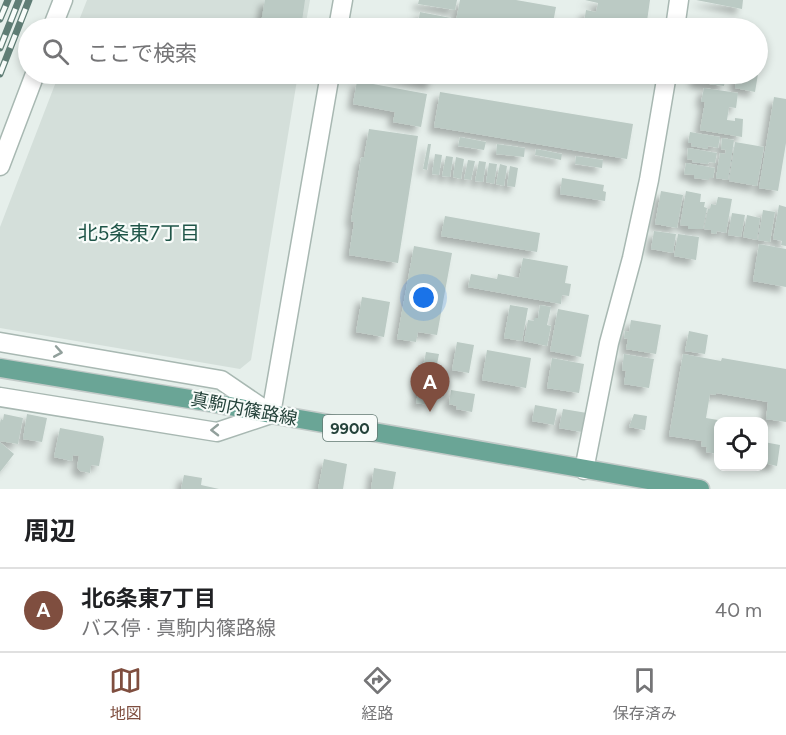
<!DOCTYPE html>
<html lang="ja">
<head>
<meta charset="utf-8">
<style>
	:root { --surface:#fff; --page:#f6f6f6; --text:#202124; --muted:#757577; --line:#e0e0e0; --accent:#7f4e3f }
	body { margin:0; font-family:Figtree,"Noto Sans JP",sans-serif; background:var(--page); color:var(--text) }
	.controls { position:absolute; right:18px; bottom:18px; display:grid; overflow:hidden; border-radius:12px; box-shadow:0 3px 9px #0003 }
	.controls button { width:54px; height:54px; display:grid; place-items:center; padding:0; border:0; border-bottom:2px solid var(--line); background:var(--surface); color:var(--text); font:30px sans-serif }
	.you { position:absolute; left:424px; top:298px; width:21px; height:21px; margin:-15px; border:4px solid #fff; border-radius:50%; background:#1a73e8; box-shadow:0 0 0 9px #1a73e833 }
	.badge { display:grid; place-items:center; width:39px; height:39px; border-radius:50%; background:var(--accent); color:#fff; font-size:20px; font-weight:700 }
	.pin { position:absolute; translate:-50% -50px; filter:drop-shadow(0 2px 3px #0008) }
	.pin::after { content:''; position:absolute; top:32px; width:21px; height:18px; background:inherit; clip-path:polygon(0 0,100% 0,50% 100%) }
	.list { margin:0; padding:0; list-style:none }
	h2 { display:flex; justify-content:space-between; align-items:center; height:78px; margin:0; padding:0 24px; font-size:26px }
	h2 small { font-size:20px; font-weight:400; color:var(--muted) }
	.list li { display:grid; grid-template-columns:39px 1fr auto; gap:18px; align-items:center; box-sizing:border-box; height:84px; padding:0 24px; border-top:2px solid var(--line) }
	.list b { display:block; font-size:22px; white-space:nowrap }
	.list p { margin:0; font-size:20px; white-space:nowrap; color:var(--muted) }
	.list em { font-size:20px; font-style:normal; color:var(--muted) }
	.icon { flex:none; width:33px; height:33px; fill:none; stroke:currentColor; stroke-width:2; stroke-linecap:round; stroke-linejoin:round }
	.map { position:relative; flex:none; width:786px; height:489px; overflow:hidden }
	.search { position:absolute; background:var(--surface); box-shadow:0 3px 9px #0003; left:18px; right:18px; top:18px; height:66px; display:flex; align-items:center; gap:15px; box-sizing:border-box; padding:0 21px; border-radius:33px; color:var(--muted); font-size:22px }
	.sheet { height:162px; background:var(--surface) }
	nav { display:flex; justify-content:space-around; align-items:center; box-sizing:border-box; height:84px; border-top:2px solid var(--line); background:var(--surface); font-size:16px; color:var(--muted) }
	nav a { display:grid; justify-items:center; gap:3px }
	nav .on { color:var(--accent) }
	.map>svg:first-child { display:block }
</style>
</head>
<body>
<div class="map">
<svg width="786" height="489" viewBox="0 0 786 489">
	<defs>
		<filter id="shadow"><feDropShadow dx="-5.5" dy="5.5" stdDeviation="3" flood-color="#0004"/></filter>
	</defs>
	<rect width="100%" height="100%" fill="#e6efeb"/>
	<path fill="#d4dfda" d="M87 0H310L305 28H76Z
		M59 74H298L251 360 240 369 0 328V227Z"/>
	<path fill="#bbcac4" filter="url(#shadow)" d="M265 0H305L301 28H260Z
		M419 0H457L455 10 418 4Z
		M460 0H516L556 7 552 28H469L455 26Z
		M585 0H650L646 28H583L586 10 596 12 598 3Z
		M696 0H743L742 9Z
		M420 12 451 18 448 28H417Z
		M379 74H435L432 84Z
		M696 74H723L722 76H726L724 86 695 82Z
		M737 74H758L755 92 735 88Z
		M357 81 427 94 421 127 393 122 395 112 353 104Z
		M704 88 738 93 736 108 729 107 727 120 735 121V118L743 119 742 137 700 130 705 102H701Z
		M440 92 633 124 627 159 434 127Z
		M774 97 786 99V143L778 191 759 188Z
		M369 129 418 136 398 263 349 255 354 222 351 221 361 158 364 157Z
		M690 132 720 137 718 148 708 146V149L691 146 692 143H688Z
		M460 137 486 142 484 150 458 146Z
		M722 138 734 140 728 180 716 178 720 153 725 154 726 150 721 149Z
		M735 142 764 147 757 186 729 181Z
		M428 144H431L427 170 423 169Z
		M497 144 525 148 524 157 496 154Z
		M688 148 717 153 715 163 709 162 708 164 692 162 693 160 687 159Z
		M536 149 562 154 561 160 535 155Z
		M435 154 442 155 439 175 432 174Z
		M446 156 453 157 450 177 442 176Z
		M576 156 603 160 602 168 575 164Z
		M456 157 464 159 461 179 453 177Z
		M468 160 475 161 471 180 464 179Z
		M479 161 486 162 483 182 475 181Z
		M489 163 497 164 494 184 486 182Z
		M686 163 715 168 713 178H709V180L694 178V175L684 174Z
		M500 164 507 166 504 186 496 184Z
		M510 166 518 168 515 187 507 186Z
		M562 178 604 185 603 191 606 192 605 201 560 194Z
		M661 191 683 195 677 228 655 224Z
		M686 191 701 194 700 202H705L704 207 707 208 703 229H688V226L680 225Z
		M718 197 732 199 726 233 717 231 716 234 711 233V230L704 229 708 209H710L711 204 716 205Z
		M779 205 786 207V246L781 245 782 241 773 239Z
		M763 210 775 212 770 242 758 240Z
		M732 213 745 215 741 237 728 235Z
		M747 215 760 218 757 240 743 237Z
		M445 216 540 233 537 252 441 236Z
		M654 231 676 234 673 253 651 249Z
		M678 234 699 237 696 260 674 256Z
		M759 244 786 249V287L753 281Z
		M414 246 452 253 437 335 418 332 416 342 397 339Z
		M523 258 568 266 565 283 571 284 569 296 562 295 561 304 468 287 471 274 497 279 498 274 519 278Z
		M362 297 390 302 384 337 356 332Z
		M510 305 528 308 522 341 504 338Z
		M540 305 551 307 547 325 551 326 547 346 524 341 528 320 534 321V318H538Z
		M558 309 589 315 581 357 550 351Z
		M631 320 661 325 656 354 626 349 628 339 624 338 625 331 629 332Z
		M689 331 708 335 705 354 685 351Z
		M457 342 474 345 469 373 452 370Z
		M487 350 531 358 526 388 482 380Z
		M426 352 439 354 429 405 416 403Z
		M624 354 654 359 649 388 624 384 626 371 622 370Z
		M683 354 721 361 722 358 786 369V422L766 419 768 402 716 393V395L710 394 706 418 718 420V454L706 452 707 447 701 446 702 441 669 436Z
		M552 358 584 364 579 393 547 388Z
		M451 390 475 394 472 412 456 409 457 406 449 404Z
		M535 405 557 409 554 425 532 421Z
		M563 409 587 413 582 432 559 428Z
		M4 414 23 418 18 444 0 441V423L1 419 3 420Z
		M27 414 47 418 42 442 23 439Z
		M634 414 647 416 645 430 629 427Z
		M60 428 103 436 104 439 99 466 91 465 90 473 80 471 77 467 79 456 73 455 72 461 54 457Z
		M0 442 14 454 0 472Z
		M764 442 780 445 777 466 764 463Z
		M324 459 347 464 343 489H318Z
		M374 468 396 472 393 489H371Z
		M184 475 202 478 201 485 219 489H181Z"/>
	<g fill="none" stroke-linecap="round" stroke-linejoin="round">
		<defs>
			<path id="minor" d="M52 28 63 0
				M338 28 343 0
				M675 28 679 0
				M0 166 35 74
				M0 342 221 380 271 414
				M0 397 217 432 271 414
				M271 414 330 74
				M584 470 609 343 632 258 649 180 667 74"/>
			<path id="major" d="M0 368 214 403 271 414 700 489"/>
		</defs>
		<use href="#minor" stroke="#a8b8b2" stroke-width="21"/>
		<use href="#major" stroke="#c2cac8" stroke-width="21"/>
		<use href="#minor" stroke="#fff" stroke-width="18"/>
		<use href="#major" stroke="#6aa596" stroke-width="18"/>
		<defs>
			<path id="rail" d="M0 19 8 0
				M0 48 19 0
				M0 74 29 0"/>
		</defs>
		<use href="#rail" stroke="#5f7d75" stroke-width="7"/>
		<use href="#rail" stroke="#f7fbf9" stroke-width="4.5" stroke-dasharray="14" stroke-linecap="butt"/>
	</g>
	<defs><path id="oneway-chevron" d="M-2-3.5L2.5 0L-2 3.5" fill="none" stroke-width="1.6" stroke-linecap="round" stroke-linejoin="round" transform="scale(1.5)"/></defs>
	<g stroke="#92a09c">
		<use href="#oneway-chevron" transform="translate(58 352) rotate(10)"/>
		<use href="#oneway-chevron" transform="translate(215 430) rotate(179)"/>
	</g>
	<g text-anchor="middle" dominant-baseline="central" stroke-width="4.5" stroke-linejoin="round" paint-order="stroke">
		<rect fill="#f7fbf9" stroke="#637a73" stroke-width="1.5" x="323" y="415" width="54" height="26" rx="4.5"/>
		<g font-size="16" font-weight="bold" fill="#24423a">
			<text x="350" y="428">9900</text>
		</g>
		<g font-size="18" fill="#24423a" stroke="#f7fbf9">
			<text transform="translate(244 409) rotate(11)">真駒内篠路線</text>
		</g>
		<g font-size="20" fill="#1f5548" stroke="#f7fbf9">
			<text x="139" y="233">北5条東7丁目</text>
		</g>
	</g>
</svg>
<div class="controls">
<button><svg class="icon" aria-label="locate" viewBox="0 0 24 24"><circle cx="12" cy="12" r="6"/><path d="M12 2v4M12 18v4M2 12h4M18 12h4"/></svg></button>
</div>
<div class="you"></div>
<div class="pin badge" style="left:430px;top:412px">A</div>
<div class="search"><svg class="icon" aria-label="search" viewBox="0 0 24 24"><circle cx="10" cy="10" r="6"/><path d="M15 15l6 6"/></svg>ここで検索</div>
</div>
<section class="sheet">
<h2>周辺<small></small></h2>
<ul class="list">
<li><span class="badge">A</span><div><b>北6条東7丁目</b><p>バス停 · 真駒内篠路線</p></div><em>40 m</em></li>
</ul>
</section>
<nav>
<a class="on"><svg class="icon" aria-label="map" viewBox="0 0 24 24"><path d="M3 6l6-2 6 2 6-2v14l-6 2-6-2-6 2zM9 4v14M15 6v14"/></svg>地図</a>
<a><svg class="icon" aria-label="directions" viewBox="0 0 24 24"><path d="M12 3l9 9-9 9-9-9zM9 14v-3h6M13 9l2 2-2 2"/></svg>経路</a>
<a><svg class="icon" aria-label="saved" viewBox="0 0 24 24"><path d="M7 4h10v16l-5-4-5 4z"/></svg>保存済み</a>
</nav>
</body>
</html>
